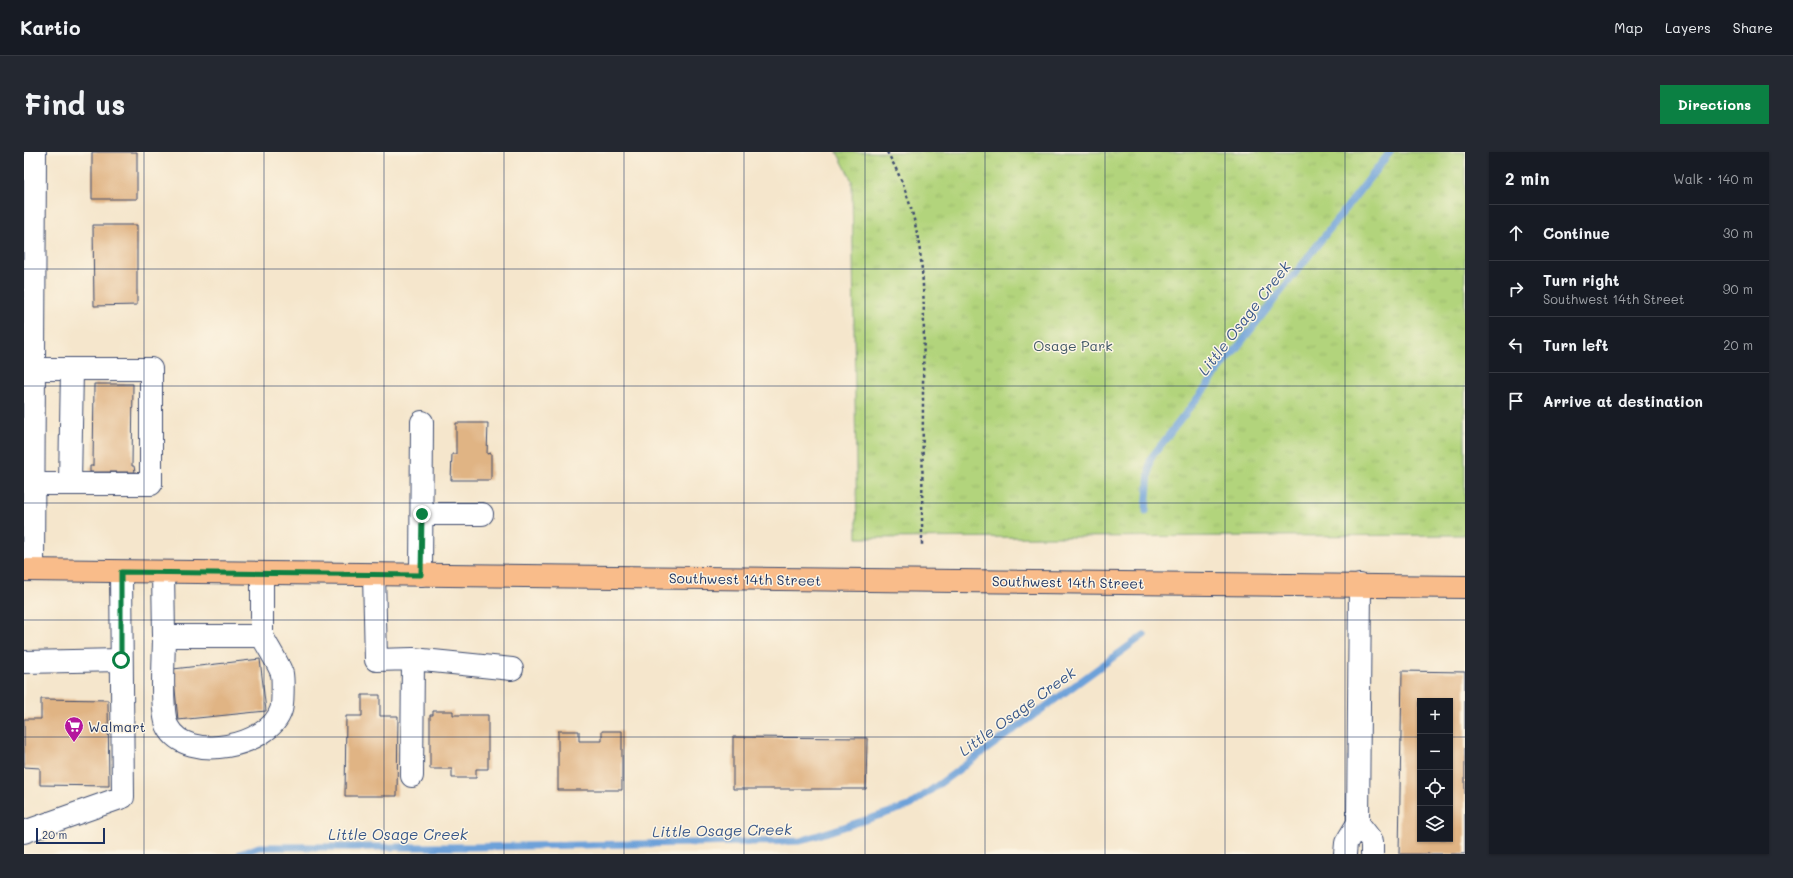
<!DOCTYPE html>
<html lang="en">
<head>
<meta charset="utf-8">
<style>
	:root { --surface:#171b24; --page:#242831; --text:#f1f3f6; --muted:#9ea1a6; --line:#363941; --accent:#0b8043 }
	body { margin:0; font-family:Mali,sans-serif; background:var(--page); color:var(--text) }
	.controls { position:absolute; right:12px; bottom:12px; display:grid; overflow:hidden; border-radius:0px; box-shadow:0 1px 3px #0004 }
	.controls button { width:36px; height:36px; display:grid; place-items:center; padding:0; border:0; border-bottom:1px solid var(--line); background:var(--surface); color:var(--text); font:20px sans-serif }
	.scale { position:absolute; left:12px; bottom:10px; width:69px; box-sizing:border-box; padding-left:4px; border:2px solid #1b2f5e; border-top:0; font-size:11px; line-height:14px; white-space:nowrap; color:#1b2f5e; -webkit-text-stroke:3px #fcf5e5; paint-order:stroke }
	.stop { position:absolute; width:12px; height:12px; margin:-9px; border:3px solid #0b8043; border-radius:50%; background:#fff }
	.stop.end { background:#0b8043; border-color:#fff; box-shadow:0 1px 4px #0008 }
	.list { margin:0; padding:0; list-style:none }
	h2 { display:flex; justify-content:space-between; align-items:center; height:52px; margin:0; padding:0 16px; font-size:17px }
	h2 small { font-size:13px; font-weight:400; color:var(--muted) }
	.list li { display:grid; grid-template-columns:26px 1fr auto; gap:12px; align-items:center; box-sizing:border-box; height:56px; padding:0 16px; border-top:1px solid var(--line) }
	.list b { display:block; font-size:15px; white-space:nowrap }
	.list p { margin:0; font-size:13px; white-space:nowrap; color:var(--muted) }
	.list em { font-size:13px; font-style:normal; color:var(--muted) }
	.icon { flex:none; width:22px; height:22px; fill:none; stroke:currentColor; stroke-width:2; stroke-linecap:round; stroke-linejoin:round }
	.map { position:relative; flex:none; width:1441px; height:702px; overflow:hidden; border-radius:0px }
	header { display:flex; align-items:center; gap:24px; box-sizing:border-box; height:56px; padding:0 20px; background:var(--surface); border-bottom:1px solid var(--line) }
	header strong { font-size:19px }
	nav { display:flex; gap:22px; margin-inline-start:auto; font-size:14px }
	.intro { display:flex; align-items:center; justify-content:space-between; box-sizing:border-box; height:96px; padding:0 24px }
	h1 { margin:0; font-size:28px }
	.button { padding:10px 18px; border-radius:0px; background:var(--accent); color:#fff; font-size:14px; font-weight:700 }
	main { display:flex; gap:24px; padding:0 24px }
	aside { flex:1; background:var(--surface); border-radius:0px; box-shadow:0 1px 3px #0004 }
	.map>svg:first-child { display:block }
</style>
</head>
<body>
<header>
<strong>Kartio</strong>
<nav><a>Map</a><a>Layers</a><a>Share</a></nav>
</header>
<div class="intro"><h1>Find us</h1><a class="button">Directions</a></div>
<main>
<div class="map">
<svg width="1441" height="702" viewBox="0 0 1441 702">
	<defs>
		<pattern id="park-tufts" width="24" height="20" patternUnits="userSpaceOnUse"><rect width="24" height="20" fill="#b2d47c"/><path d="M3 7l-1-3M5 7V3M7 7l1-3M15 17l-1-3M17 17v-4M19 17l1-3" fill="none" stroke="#98b66e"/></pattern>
	</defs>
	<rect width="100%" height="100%" fill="#fcf5e5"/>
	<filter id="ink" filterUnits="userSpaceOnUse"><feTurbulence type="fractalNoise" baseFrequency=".025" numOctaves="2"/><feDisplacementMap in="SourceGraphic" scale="8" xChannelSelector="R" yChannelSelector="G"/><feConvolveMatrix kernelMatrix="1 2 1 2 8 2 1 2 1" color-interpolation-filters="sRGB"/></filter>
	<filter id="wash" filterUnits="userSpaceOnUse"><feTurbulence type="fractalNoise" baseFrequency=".012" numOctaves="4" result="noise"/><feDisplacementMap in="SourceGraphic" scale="16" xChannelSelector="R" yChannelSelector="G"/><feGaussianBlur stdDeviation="0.9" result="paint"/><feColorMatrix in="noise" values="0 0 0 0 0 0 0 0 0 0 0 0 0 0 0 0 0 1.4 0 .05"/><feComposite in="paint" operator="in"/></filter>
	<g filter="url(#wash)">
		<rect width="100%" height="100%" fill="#f5e6cc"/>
		<path fill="url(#park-tufts)" stroke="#66826d" d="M813 0H1441V383L833 386 828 29Z"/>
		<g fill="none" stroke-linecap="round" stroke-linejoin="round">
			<path stroke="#6da1d9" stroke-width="7" d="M1122 359 1126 307 1366 0
				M216 702 235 695H448L776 689 885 654 1120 483"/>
		</g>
		<g id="blocks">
			<path fill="#e0b484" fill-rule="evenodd" d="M68 0H113V47H68Z
				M69 73H113V153L70 154Z
				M70 232H109L108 314H110L111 320H66V314H69Z
				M432 271H464L463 302 467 301V328H427L428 302H432Z
				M236 507 242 559 154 568 149 517Z
				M1378 519 1441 520V702H1375ZM1396 549H1426V687H1396Z
				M338 543H356V564H374L373 644H321L322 564H338Z
				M17 547 84 548 85 634 16 633V616L0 615V567H17Z
				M409 559H429V563H464V617H452V626H428V617H406V563H409Z
				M534 579H555V589H578V579H598V638H534Z
				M709 585 843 586 842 637H709Z"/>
		</g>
	</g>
	<g filter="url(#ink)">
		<use href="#blocks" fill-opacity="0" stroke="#3c4a6e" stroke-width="1"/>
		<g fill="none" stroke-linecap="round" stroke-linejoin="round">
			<defs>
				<path id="minor" d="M10 332H127V217H10
					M46 332 48 217
					M398 362H458
					M9 418 11 0
					M139 420 140 484H238V421
					M350 423 352 508 389 507 488 517
					M397 423 398 270
					M140 484C140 504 136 561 144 575 163 612 246 594 257 558 259 553 259 527 258 522 255 512 243 494 238 484
					M0 510 97 508
					M388 624 389 507
					M1334 671 1348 689V702
					M0 680 99 645 97 420
					M1321 702 1322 691 1334 671 1336 433"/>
				<path id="major" d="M0 418 1441 435"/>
			</defs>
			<use href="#minor" stroke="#3c4a6e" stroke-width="24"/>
			<use href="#major" stroke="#3c4a6e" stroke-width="24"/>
			<path stroke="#3c4a6e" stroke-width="2.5" stroke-dasharray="3 3" stroke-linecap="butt" d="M863 0C906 74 900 150 899 233 899 286 898 340 898 393"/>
			<use href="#minor" stroke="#fff" stroke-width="22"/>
			<use href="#major" stroke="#f9bc8a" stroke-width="22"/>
		</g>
	</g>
	<g fill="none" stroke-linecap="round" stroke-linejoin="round" filter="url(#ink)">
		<path stroke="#0b8043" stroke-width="5" d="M97 508V420L397 423 398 362"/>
	</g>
	<path fill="none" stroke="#1b2f5e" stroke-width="1" stroke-opacity="0.55" d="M120 0V702M240 0V702M360 0V702M480 0V702M600 0V702M720 0V702M841 0V702M961 0V702M1081 0V702M1201 0V702M1321 0V702M0 117H1441M0 234H1441M0 351H1441M0 468H1441M0 585H1396M1426 585H1441"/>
	<defs>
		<symbol id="supermarket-pin" viewBox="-11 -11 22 30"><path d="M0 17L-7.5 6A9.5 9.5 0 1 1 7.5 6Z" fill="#b5179e" stroke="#fcf5e5"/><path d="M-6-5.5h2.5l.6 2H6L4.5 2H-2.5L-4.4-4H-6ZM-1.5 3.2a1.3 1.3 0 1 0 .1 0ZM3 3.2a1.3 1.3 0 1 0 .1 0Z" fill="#fff"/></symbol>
	</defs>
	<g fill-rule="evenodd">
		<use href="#supermarket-pin" x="39" y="563" width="22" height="30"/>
	</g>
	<g text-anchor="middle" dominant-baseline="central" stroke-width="3" stroke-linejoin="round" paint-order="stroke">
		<g font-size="14" fill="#415866" stroke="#fcf5e5">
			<text x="1049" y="193">Osage Park</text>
		</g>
		<g font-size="14" fill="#1b2f5e" stroke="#fcf5e5">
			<text transform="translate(721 427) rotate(1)">Southwest 14th Street</text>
			<text transform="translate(1044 430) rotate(1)">Southwest 14th Street</text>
		</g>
		<g font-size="14" fill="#1b2f5e" stroke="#fcf5e5" text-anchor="start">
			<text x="64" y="574">Walmart</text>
		</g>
		<g font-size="15" font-style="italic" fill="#385789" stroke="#fcf5e5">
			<text transform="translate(1220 166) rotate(-52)">Little Osage Creek</text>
			<text transform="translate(993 559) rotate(-36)">Little Osage Creek</text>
			<text transform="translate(698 678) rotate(-1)">Little Osage Creek</text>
			<text x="374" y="682">Little Osage Creek</text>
		</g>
	</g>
</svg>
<div class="controls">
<button>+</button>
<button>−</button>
<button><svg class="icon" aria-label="locate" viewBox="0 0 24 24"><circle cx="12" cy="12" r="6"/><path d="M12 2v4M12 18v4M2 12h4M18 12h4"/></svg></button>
<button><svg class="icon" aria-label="layers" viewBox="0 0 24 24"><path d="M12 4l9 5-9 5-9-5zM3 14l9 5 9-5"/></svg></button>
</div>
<div class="scale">20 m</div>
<div class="stop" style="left:97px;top:508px"></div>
<div class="stop end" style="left:398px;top:362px"></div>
</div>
<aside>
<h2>2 min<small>Walk · 140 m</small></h2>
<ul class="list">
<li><svg class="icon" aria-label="ahead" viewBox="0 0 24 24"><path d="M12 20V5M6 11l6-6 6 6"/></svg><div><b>Continue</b></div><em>30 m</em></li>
<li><svg class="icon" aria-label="right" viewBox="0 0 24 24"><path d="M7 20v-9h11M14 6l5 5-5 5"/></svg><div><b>Turn right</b><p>Southwest 14th Street</p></div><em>90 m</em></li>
<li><svg class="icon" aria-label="left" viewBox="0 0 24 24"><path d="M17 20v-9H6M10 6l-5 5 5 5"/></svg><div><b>Turn left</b></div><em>20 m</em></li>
<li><svg class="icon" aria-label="arrive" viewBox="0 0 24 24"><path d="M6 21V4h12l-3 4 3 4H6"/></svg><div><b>Arrive at destination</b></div></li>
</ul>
</aside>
</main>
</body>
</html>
